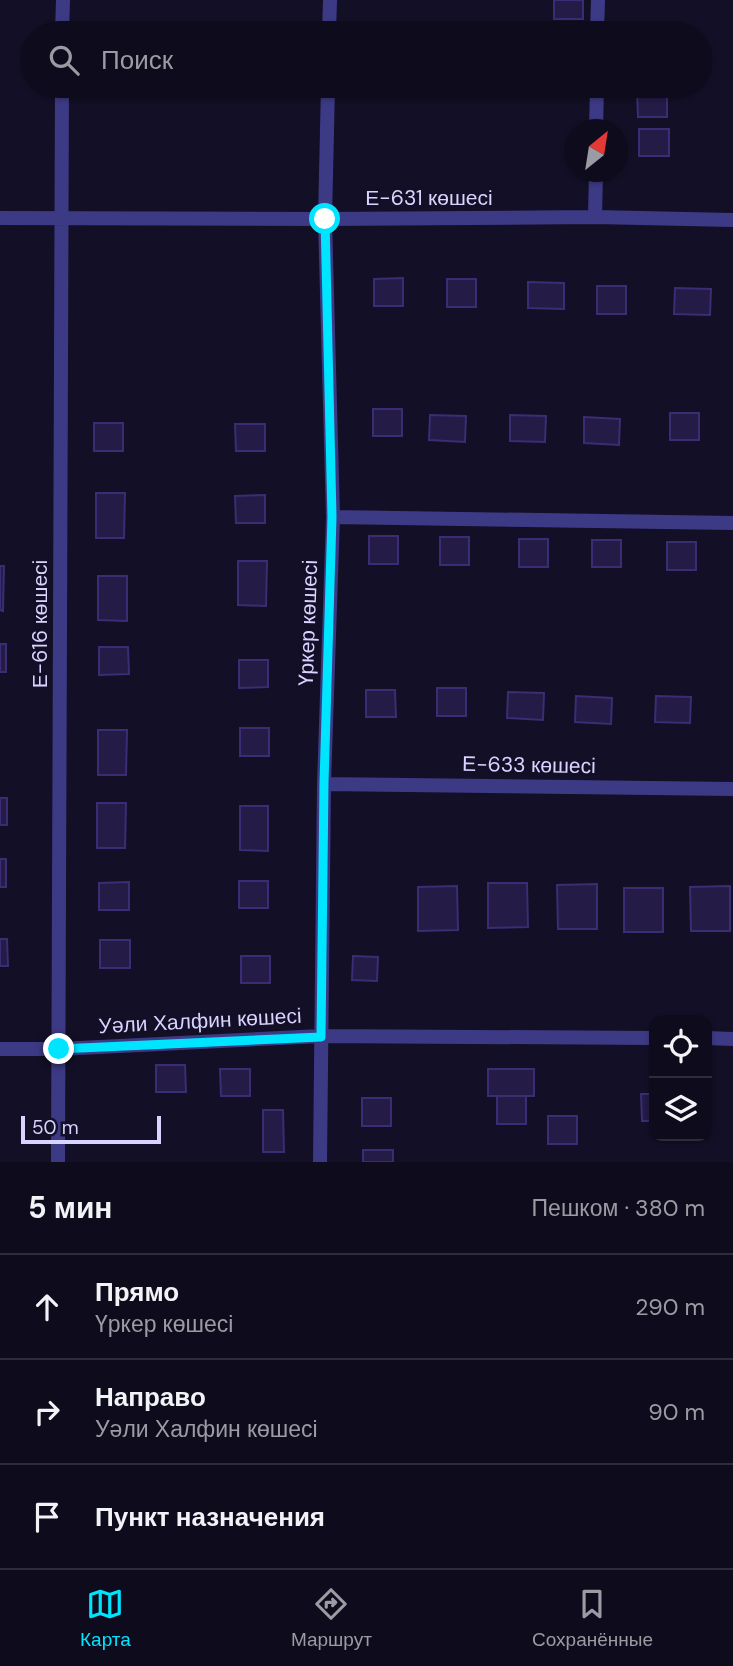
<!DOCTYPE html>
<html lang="ru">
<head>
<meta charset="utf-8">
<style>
	:root { --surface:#0e0b1c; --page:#1c1929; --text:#f1f3f6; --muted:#9b9ba3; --line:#2e2b3b; --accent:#00e5ff }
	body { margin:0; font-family:"DM Sans",sans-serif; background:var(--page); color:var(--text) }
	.controls { position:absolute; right:21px; bottom:21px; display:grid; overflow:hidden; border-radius:14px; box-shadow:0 2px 5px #0004 }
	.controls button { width:63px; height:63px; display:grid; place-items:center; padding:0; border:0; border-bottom:2px solid var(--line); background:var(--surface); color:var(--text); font:35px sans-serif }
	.compass { position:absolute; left:565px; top:119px; width:63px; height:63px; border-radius:50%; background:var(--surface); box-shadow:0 2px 5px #0004; rotate:30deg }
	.scale { position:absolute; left:21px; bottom:18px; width:140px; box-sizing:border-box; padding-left:7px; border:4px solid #d9d4ff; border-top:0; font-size:19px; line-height:24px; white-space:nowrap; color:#d9d4ff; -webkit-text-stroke:5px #130f26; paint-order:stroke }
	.stop { position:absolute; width:21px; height:21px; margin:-16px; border:5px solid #00e5ff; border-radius:50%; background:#fff }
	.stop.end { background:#00e5ff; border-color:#fff; box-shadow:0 2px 7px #0008 }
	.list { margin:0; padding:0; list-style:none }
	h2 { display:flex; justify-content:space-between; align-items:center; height:91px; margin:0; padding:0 28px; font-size:30px }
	h2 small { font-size:23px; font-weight:400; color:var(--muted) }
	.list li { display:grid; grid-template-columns:46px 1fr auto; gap:21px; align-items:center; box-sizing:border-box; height:105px; padding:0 28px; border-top:2px solid var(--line) }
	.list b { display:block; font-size:26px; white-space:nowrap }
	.list p { margin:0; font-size:23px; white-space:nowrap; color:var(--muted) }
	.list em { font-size:23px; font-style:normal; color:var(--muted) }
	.icon { flex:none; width:38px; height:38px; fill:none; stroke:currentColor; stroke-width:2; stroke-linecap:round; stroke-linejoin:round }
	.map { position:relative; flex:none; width:733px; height:1162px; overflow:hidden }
	.search { position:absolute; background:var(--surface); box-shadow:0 2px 5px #0004; left:21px; right:21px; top:21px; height:77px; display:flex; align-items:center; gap:18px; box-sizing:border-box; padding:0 24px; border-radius:38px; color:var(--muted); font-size:26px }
	.sheet { height:406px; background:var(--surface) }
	nav { display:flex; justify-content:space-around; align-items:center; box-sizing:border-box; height:98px; border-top:2px solid var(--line); background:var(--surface); font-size:19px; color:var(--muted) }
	nav a { display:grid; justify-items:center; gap:4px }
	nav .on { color:var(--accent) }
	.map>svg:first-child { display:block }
</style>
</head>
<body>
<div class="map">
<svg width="733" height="1162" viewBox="0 0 733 1162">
	<rect width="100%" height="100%" fill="#130f26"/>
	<path fill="#241b47" stroke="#3b2d73" stroke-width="2" d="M554 0H583V19H554Z
		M637 90H667V117H638Z
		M639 129H669V156H639Z
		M403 278V306H374V279Z
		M447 279H476V307H447Z
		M528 282 564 283V309L528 308Z
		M597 286H626V314H597Z
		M675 288 711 289 710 315 674 314Z
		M373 409H402V436H373Z
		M670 413H699V440H670Z
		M430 415 466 416 465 442 429 440Z
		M510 415 546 416 545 442 510 441Z
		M584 417 620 419 619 445 584 443Z
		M94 423H123V451H94Z
		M235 424H265V451H236Z
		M96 493H125L124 538H96Z
		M265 495V523H236L235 496Z
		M369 536H398V564H369Z
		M440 537H469V565H440Z
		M519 539H548V567H519Z
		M592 540H621V567H592Z
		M667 542H696V570H667Z
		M238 561H267L266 606 238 605Z
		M0 566H4L3 611 0 610Z
		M98 576H127V621L98 620Z
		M0 644H6V672H0Z
		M99 647H128L129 674 99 675Z
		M239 660H268V687L239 688Z
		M437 688H466V716H437Z
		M366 690H395L396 717H366Z
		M508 692 544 693 543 720 507 718Z
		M576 696 612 698 611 724 575 722Z
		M656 696 691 697 690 723 655 722Z
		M240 728H269V756H240Z
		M98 730H127L126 775H98Z
		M0 798H7V825H0Z
		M97 803H126L125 848H97Z
		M240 806H268V851L240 850Z
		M0 859H6V887H0Z
		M239 881H268V908H239Z
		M129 882V910H99V883Z
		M488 883H527L528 927 488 928Z
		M597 884V929H558L557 885Z
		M457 886 458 930 418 931V887Z
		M730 886V931H691L690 887Z
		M624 888H663V932H624Z
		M0 939H7L8 966H0Z
		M100 940H130V968H100Z
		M241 956H270V983H241Z
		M353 956 378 957 377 981 352 980Z
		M156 1065H185L186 1092H156Z
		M220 1069H250V1096H221Z
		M488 1069H534V1096H488Z
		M641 1094H654V1121H642Z
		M497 1096H526V1124H497Z
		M362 1098H391V1126H362Z
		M263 1110H283L284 1152H263Z
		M548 1116H577V1144H548Z
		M363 1150H393V1162H363Z"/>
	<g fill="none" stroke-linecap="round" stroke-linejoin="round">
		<path stroke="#3d3a85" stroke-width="14" d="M62 33 63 0
			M329 33 330 0
			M597 33 598 0
			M596 130 597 86
			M595 217 596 172
			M0 218 325 219 595 217 733 220
			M333 517 733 523
			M324 784 733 789
			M707 1038 733 1039
			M0 1049H59L321 1036 654 1038
			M58 1162 62 86
			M320 1162 324 784 333 517 325 219 328 86"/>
	</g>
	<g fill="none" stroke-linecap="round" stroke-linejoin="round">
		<path stroke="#00e5ff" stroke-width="9" d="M59 1049 321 1037 324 783 332 517 325 219"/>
	</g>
	<g text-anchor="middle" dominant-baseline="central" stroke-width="5" stroke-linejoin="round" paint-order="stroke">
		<g font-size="21" fill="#d9d4ff" stroke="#130f26">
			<text x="429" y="198">Е-631 көшесі</text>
			<text transform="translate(308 623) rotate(-88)">Үркер көшесі</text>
			<text transform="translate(40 624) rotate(-90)">Е-616 көшесі</text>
			<text transform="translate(529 765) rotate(1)">Е-633 көшесі</text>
			<text transform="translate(200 1021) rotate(-3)">Уәли Халфин көшесі</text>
		</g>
	</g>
</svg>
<div class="controls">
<button><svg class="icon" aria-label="locate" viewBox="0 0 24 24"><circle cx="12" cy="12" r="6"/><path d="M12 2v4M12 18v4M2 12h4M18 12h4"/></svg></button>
<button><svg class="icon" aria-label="layers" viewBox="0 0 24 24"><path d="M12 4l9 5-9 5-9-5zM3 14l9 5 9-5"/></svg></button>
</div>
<svg class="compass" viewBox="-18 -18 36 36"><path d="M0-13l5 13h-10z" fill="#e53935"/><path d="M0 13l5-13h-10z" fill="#9b9ba3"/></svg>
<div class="scale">50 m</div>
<div class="stop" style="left:325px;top:219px"></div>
<div class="stop end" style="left:59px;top:1049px"></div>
<div class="search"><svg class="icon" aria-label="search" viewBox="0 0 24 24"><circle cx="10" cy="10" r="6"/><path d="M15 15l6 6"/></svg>Поиск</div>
</div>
<section class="sheet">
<h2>5 мин<small>Пешком · 380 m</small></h2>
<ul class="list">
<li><svg class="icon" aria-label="ahead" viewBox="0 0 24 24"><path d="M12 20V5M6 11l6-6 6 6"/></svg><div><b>Прямо</b><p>Үркер көшесі</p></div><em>290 m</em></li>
<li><svg class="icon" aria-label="right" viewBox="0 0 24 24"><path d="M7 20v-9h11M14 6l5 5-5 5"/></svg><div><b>Направо</b><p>Уәли Халфин көшесі</p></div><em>90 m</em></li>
<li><svg class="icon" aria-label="arrive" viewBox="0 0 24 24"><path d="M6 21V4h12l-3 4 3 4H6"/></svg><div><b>Пункт назначения</b></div></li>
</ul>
</section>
<nav>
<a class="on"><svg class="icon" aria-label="map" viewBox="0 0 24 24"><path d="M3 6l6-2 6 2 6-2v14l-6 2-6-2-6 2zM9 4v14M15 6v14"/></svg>Карта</a>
<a><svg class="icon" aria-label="directions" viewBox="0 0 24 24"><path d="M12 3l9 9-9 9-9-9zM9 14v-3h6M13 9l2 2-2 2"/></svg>Маршрут</a>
<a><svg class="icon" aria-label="saved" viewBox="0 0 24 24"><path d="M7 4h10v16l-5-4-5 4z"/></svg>Сохранённые</a>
</nav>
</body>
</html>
